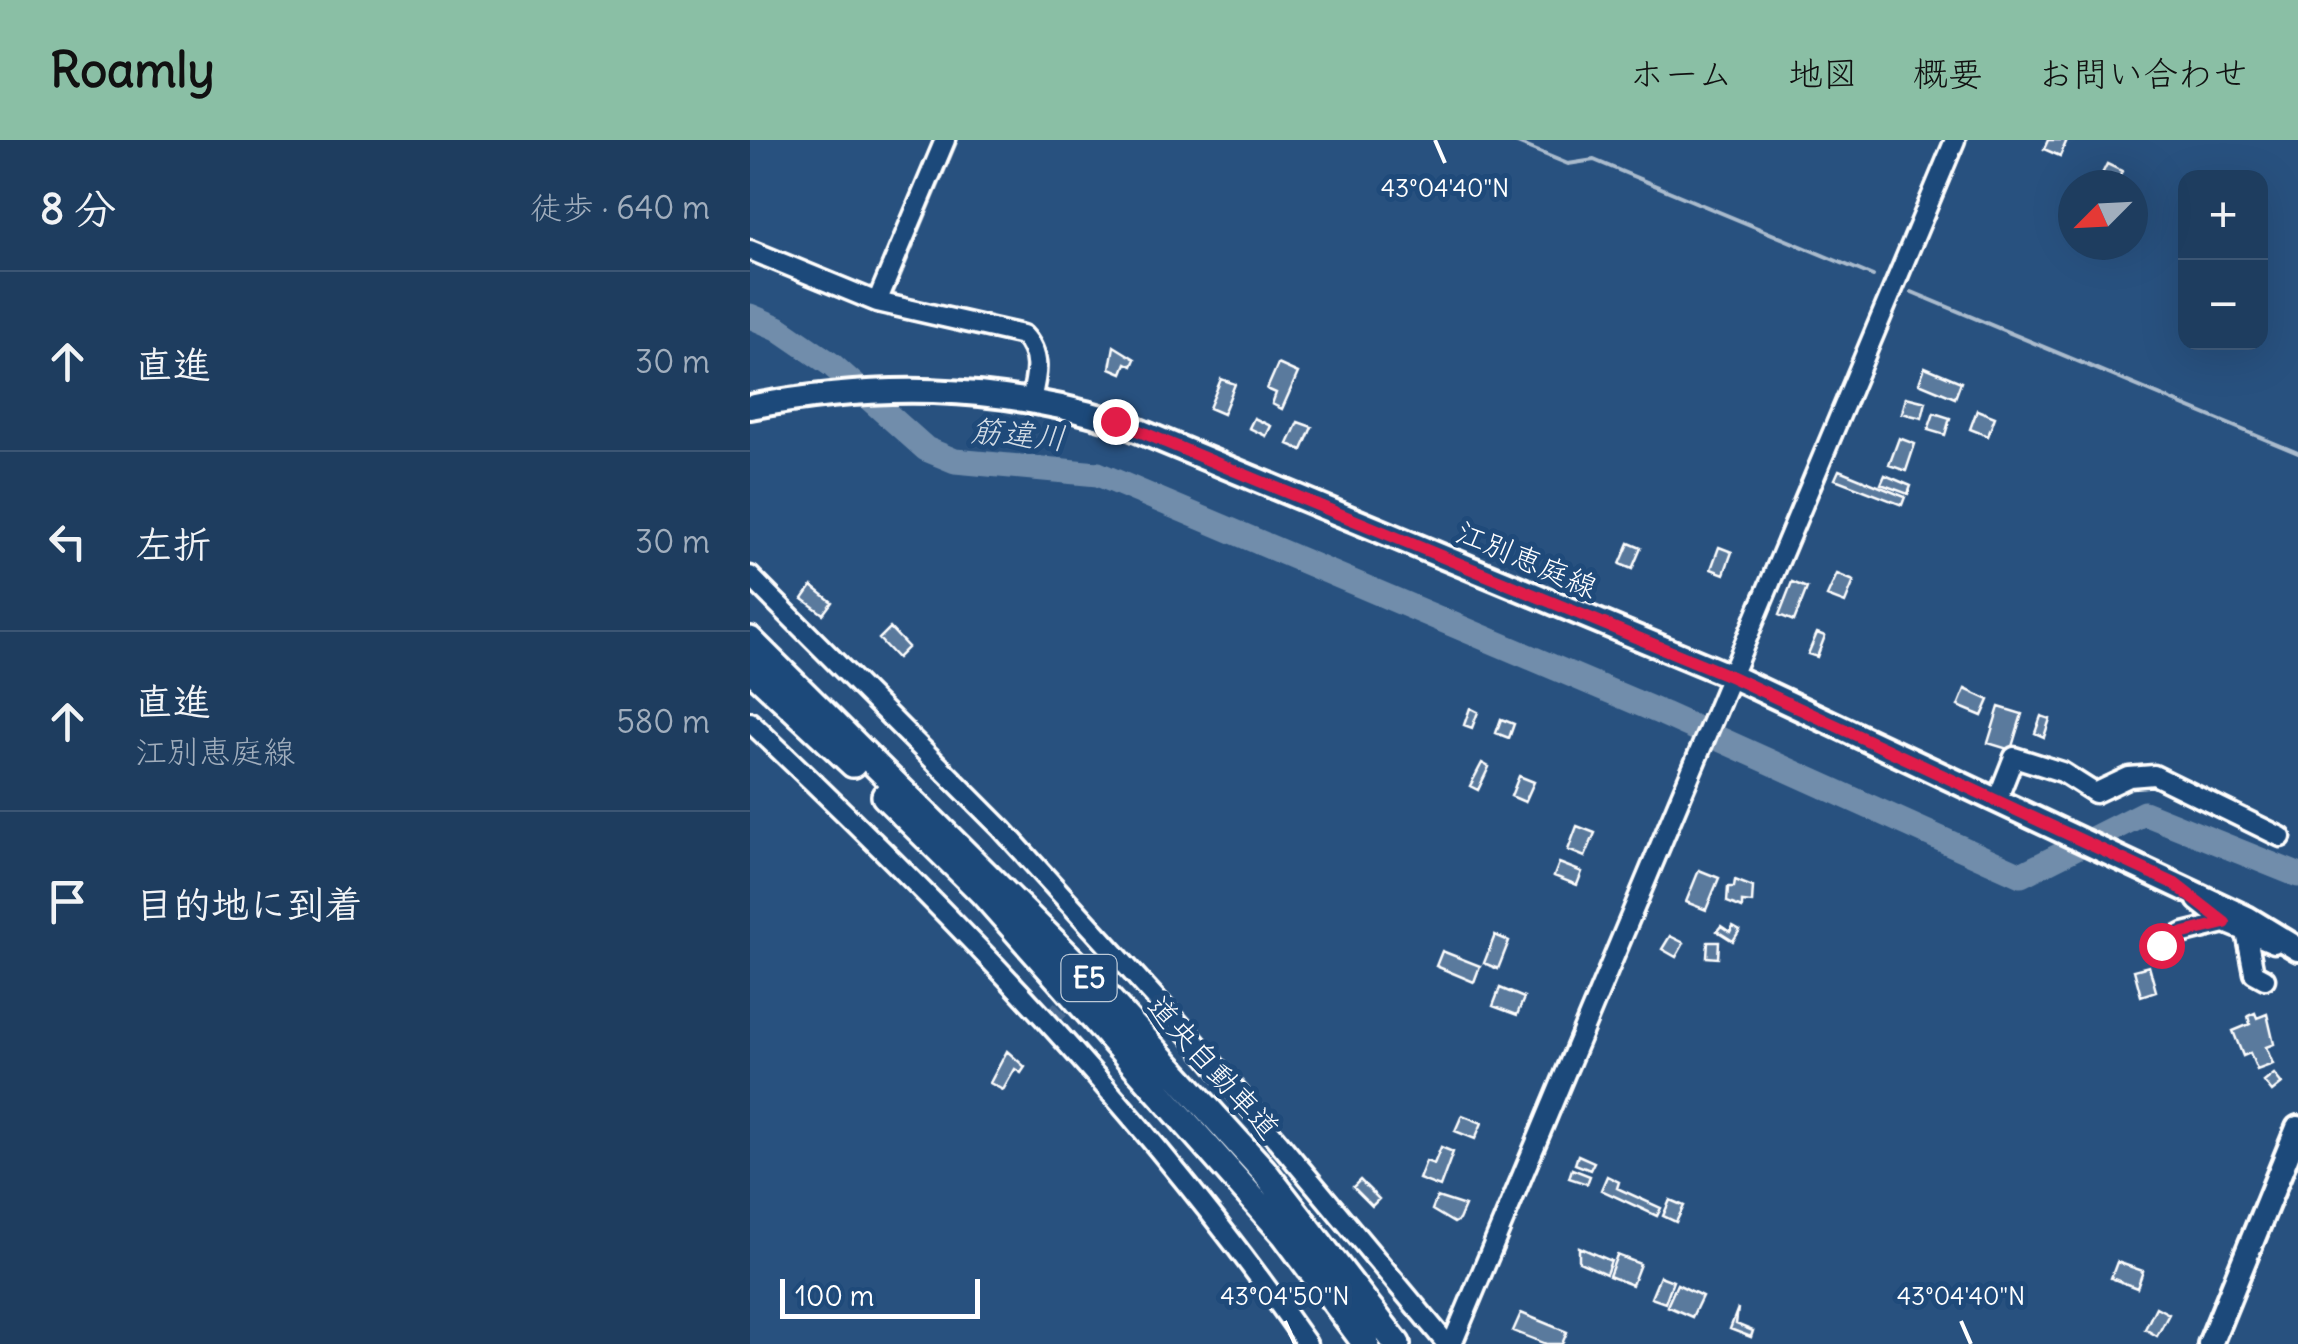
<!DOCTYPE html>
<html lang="ja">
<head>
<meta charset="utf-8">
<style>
	:root { --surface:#1e3d5f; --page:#2b4868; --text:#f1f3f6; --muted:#a1aebd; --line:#3c5674; --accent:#8abfa5 }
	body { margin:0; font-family:Delius,"Klee One",sans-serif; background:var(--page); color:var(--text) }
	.controls { position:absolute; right:30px; top:30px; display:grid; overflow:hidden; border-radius:20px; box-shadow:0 10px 40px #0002 }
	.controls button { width:90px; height:90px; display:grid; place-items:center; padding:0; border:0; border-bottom:2px solid var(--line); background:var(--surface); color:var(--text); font:50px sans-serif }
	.compass { position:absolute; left:1308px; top:30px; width:90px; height:90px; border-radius:50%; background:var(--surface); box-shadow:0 10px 40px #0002; rotate:246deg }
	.scale { position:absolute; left:30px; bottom:25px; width:200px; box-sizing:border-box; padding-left:10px; border:5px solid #fff; border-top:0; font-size:28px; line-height:35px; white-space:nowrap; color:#fff; -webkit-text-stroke:8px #1f4a7a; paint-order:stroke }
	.stop { position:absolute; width:30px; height:30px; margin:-22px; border:8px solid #e11d48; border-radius:50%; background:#fff }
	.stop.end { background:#e11d48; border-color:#fff; box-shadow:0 2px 10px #0008 }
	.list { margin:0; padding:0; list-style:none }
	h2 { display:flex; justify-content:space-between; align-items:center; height:130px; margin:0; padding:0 40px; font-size:42px }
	h2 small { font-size:32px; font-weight:400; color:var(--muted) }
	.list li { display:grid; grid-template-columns:65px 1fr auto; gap:30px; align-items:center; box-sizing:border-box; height:180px; padding:0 40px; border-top:2px solid var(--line) }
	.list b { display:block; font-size:38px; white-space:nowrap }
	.list p { margin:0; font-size:32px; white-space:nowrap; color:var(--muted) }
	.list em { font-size:32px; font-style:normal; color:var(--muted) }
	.icon { flex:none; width:55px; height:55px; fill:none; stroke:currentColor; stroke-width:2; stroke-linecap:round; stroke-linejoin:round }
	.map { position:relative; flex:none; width:1548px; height:1204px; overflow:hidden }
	header { display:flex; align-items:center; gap:60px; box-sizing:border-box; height:140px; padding:0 50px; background:var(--accent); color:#111 }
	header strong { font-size:48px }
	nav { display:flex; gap:55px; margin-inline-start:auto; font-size:35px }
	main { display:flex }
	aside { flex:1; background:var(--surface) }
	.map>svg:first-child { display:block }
</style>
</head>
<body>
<header>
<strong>Roamly</strong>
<nav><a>ホーム</a><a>地図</a><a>概要</a><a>お問い合わせ</a></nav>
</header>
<main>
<aside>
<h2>8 分<small>徒歩 · 640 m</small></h2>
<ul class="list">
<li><svg class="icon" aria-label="ahead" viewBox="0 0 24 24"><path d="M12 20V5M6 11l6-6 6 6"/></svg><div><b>直進</b></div><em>30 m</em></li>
<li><svg class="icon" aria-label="left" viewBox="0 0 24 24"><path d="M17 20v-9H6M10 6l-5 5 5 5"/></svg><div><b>左折</b></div><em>30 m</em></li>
<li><svg class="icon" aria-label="ahead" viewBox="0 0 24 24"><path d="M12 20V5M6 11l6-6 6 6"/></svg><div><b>直進</b><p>江別恵庭線</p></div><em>580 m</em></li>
<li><svg class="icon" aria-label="arrive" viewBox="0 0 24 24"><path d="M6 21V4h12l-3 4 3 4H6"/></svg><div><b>目的地に到着</b></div></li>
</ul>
</aside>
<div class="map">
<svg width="1548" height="1204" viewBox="0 0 1548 1204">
	<rect width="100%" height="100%" fill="#28517f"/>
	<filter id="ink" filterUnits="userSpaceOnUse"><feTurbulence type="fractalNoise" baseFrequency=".01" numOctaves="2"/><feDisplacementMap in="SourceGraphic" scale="20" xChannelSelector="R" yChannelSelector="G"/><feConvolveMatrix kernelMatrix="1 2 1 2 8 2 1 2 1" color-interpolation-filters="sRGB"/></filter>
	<g filter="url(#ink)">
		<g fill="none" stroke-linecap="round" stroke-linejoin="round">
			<path stroke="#aabbcd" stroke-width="4" d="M760 0 818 24 844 20 1123 136
				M1162 152 1548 313
				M142 155 207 0"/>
			<path stroke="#718dab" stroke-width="25" d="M0 176 28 188 82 225 176 309 205 321 348 334 914 574 1271 735 1394 673 1548 735"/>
		</g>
		<path fill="#5a7a9d" stroke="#fff" stroke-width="2.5" d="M1298 0H1317L1310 16 1294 9Z
			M1357 24 1372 31 1366 45 1349 40Z
			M364 206 385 219 382 226 376 223 372 233 360 228Z
			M528 224 548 233 532 269 522 264 526 253 517 249Z
			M1175 227 1211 242 1205 258 1169 243Z
			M471 239 485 244 473 274 459 268Z
			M1156 257 1176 262 1172 278 1152 273Z
			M1227 270 1245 277 1238 296 1220 289Z
			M1184 273 1200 278 1195 295 1178 290Z
			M504 278 521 286 516 296 499 288Z
			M548 282 562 287 552 310 538 304Z
			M1149 298 1165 304 1156 331 1139 325Z
			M1089 330 1155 357 1152 365 1085 339Z
			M1135 335 1161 346 1158 354 1131 344Z
			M879 403 891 408 882 429 870 424Z
			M969 407 982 412 974 434 961 429Z
			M1087 434 1104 441 1095 463 1077 456Z
			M1042 442 1057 448 1044 481 1029 475Z
			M62 446 82 462 73 474 53 459Z
			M140 488 158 507 147 518 129 499Z
			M1067 493 1075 496 1067 517 1058 514Z
			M1215 549 1239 560 1232 576 1208 566Z
			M1249 567 1272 574 1261 610 1238 603Z
			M720 568 728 572 722 588 714 585Z
			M1291 576 1300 579 1294 597 1285 593Z
			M751 579 764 584 759 598 746 593Z
			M732 623 739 627 728 650 720 646Z
			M769 636 784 642 775 662 761 656Z
			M827 686 845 693 835 717 818 710Z
			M809 723 832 732 827 745 804 736Z
			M949 730 969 738 956 770 936 762Z
			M985 740 1003 747 1002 763 992 762V768L977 762 978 747H984Z
			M971 786 980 792 983 786 990 790 983 801 967 791Z
			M745 795 759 801 748 829 734 823Z
			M920 796 934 803 926 817 912 809Z
			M958 802H969L968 818 957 817Z
			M692 811 730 826 724 842 686 826Z
			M1399 826 1406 851 1391 856 1384 830Z
			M750 848 774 858 767 875 743 866Z
			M1505 873 1507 878 1517 874 1524 904 1516 907 1523 924 1507 930 1500 913 1493 916 1483 891 1500 884 1498 876Z
			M257 911 275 927 271 933 265 929 253 950 240 943Z
			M1524 934 1532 944 1522 952 1514 942Z
			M712 975 732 983 725 999 705 991Z
			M691 1007 703 1012 690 1047 669 1039 676 1021 684 1024Z
			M828 1015 844 1022 840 1030 825 1024Z
			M822 1029 840 1036 837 1044 819 1038Z
			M857 1036 869 1042 867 1048 911 1068 907 1076 851 1050Z
			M610 1040 629 1059 622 1066 603 1047Z
			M687 1057 715 1066 709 1080 704 1083 682 1070Z
			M920 1060 934 1066 926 1082 913 1076Z
			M829 1107 861 1121 856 1134 829 1122Z
			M867 1115 890 1124 882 1145 859 1136Z
			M1367 1122 1393 1131 1387 1148 1361 1138Z
			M910 1136 923 1141 915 1163 901 1158Z
			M927 1144 952 1156 942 1177 917 1166Z
			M1406 1167 1419 1174 1407 1196 1395 1189Z
			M988 1168 986 1184 1003 1191 1001 1197 980 1189Z
			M771 1173 817 1192 812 1204H796L763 1191Z"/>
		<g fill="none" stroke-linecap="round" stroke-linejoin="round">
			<path stroke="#486b92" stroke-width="18" stroke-dasharray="18 9" stroke-linecap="butt" d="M298 881 366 815"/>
			<defs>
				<path id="minor" d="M0 110 127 162 273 195C292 215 287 235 281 260
					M127 162 195 0
					M0 436 252 689 441 897 697 1204
					M0 582C202 773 398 975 557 1204
					M1247 660 1264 617 1312 632 1345 653 1379 637 1404 635 1531 697
					M1447 761 1475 783 1524 803
					M1496 792 1504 833 1515 839
					M1411 805 1434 793 1475 783
					M702 1204 1205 0"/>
				<path id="major" d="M0 267C124 243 243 244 365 281L983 537 1497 778 1548 809
					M1460 1204 1548 988"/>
				<path id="highway" d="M0 500 334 832 513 1030 647 1204
					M0 528 103 624
					M135 656 232 752 535 1095 616 1204"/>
			</defs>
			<use href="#minor" stroke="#fff" stroke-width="25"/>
			<use href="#major" stroke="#fff" stroke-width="30"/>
			<use href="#highway" stroke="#fff" stroke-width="32"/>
			<use href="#minor" stroke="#1f4a7a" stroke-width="18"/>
			<use href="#major" stroke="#1f4a7a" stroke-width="22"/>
			<use href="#highway" stroke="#1f4a7a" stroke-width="25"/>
		</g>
	</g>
	<g fill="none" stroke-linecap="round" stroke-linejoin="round" filter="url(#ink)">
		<path stroke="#e11d48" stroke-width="12" d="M365 281 982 537 1425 744 1475 783 1434 793 1411 805"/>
	</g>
	<path fill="none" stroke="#fff" stroke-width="4" d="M685 0 695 23M535 1181 545 1204M1211 1181 1221 1204"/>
	<g text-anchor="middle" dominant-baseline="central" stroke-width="10" stroke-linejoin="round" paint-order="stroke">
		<rect fill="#1f4a7a" stroke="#bcc9d7" stroke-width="2.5" x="311.5" y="815" width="55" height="46" rx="8"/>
		<g font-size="28" font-weight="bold" fill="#fff">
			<text x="339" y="838">E5</text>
		</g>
		<g font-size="30" fill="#fff" stroke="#1f4a7a">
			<text transform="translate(777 419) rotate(23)">江別恵庭線</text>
			<text transform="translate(464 927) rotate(48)">道央自動車道</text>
		</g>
		<g font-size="32" font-style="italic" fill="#d4dde6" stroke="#1f4a7a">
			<text transform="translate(268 294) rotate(5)">筋違川</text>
		</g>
	</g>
	<g font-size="25" text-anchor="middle" fill="#fff" stroke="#1f4a7a" stroke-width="10" stroke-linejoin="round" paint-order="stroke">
		<text x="695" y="57">43°04'40"N</text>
		<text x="535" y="1165">43°04'50"N</text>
		<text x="1211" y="1165">43°04'40"N</text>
	</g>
</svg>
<div class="controls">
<button>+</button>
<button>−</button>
</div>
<svg class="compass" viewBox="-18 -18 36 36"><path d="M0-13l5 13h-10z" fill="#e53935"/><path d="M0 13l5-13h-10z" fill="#a1aebd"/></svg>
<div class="scale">100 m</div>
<div class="stop" style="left:1411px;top:805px"></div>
<div class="stop end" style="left:365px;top:281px"></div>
</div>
</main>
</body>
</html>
